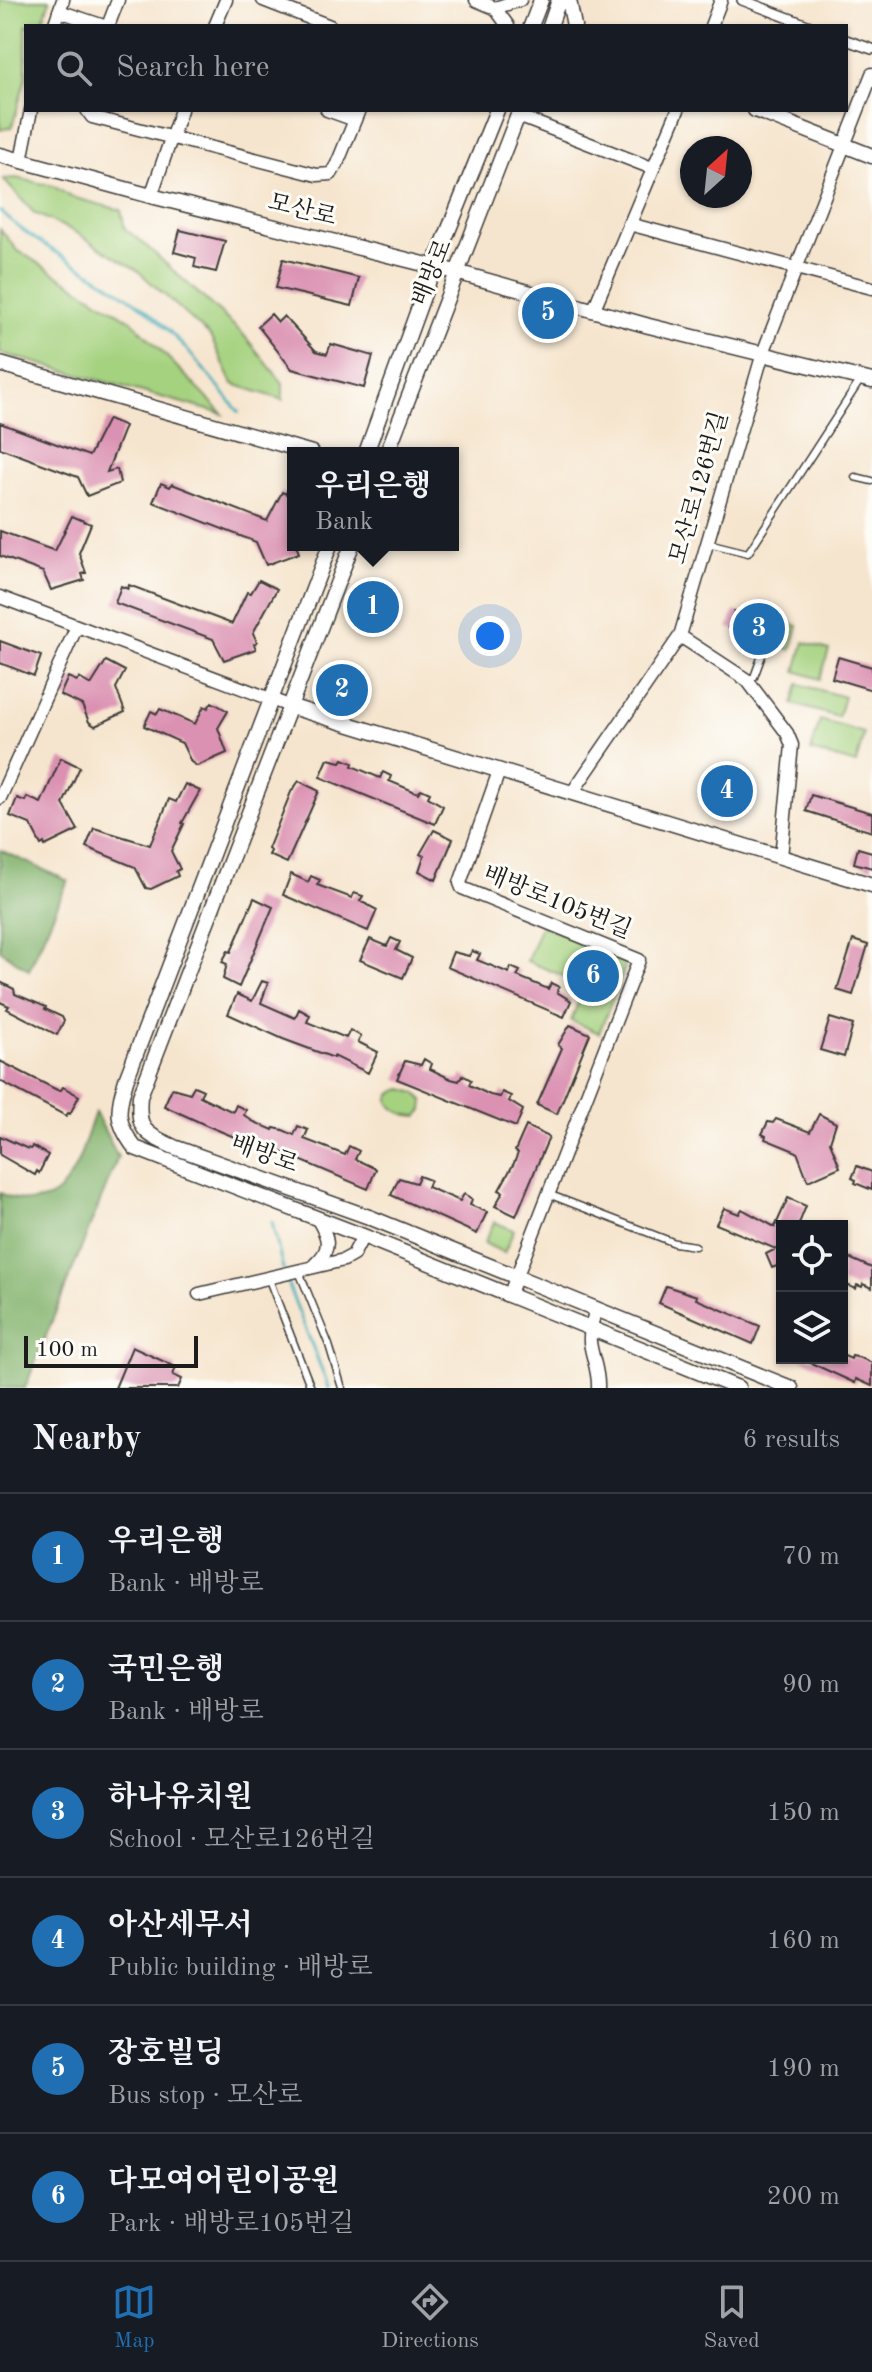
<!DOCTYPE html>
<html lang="en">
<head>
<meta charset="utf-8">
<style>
	:root { --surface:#171b24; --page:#242831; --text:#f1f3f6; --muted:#9ea1a6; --line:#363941; --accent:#1f6fb2 }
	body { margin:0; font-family:"Old Standard TT","Noto Serif KR",serif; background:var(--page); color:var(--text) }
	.controls { position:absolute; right:24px; bottom:24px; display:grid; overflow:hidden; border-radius:0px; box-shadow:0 2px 6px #0004 }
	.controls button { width:72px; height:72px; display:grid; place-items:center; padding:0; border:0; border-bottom:2px solid var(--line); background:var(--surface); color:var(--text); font:40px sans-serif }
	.compass { position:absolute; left:680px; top:136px; width:72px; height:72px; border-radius:50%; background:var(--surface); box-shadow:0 2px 6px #0004; rotate:27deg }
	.scale { position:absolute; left:24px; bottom:20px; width:174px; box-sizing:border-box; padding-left:8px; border:4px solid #1c1c1c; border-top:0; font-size:22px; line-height:28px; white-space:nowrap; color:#1c1c1c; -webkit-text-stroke:6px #fdfcf7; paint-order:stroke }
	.you { position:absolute; left:490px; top:636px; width:28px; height:28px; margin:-20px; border:6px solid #fff; border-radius:50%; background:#1a73e8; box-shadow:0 0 0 12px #1a73e833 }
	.badge { display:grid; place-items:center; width:52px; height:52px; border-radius:50%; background:var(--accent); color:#fff; font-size:26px; font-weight:700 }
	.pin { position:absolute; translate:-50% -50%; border:4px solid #fff; box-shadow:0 2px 8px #0006 }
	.popup { position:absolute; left:287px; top:447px; width:172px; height:104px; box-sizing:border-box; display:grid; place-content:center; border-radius:0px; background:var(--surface); filter:drop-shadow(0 2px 6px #0005); font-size:26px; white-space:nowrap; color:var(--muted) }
	.popup b { font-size:30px; color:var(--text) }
	.popup::after { content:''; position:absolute; left:50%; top:100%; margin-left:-16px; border:16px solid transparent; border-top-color:var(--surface) }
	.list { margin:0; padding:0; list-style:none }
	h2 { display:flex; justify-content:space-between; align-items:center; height:104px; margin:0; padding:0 32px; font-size:34px }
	h2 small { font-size:26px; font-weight:400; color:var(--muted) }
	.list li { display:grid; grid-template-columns:52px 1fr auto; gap:24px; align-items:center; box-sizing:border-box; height:128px; padding:0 32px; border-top:2px solid var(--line) }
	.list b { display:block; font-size:30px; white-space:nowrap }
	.list p { margin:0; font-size:26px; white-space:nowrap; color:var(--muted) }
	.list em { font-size:26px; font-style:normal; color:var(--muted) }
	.icon { flex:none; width:44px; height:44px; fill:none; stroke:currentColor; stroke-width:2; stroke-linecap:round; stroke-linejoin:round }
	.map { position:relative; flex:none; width:872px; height:1388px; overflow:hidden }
	.search { position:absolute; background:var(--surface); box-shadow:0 2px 6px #0004; left:24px; right:24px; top:24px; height:88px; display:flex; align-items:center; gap:20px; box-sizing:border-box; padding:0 28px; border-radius:0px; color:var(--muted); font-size:30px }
	.sheet { height:872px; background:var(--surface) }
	nav { display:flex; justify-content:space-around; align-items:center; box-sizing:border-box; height:112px; border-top:2px solid var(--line); background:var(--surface); font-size:22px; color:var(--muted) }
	nav a { display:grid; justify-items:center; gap:4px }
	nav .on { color:var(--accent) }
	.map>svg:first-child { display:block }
</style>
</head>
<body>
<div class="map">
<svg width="872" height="1388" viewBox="0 0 872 1388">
	<rect width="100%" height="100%" fill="#fdfcf7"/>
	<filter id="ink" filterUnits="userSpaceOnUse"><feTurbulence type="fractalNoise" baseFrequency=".0125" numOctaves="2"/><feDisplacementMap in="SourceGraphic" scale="16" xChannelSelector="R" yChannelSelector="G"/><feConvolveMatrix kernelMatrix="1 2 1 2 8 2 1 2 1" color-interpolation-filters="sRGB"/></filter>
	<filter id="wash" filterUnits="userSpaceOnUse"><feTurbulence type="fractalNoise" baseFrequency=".006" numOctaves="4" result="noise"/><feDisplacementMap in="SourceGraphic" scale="32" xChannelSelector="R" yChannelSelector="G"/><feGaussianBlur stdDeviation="1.8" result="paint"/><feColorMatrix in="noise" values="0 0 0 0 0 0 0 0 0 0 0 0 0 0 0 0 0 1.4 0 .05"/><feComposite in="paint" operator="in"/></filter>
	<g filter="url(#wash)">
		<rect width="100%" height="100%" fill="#f6e5ce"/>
		<path fill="#a5d27f" stroke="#60774e" stroke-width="2" d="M0 0H50L41 26H26V77L12 127 0 130Z
			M16 178 53 186 71 197 121 210 125 229 142 242 242 333 283 383V400L233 384 210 336 137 270 73 231 34 213 3 179Z
			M0 229 17 250 132 321 223 414 0 353Z
			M782 621 798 626 791 650 775 644Z
			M804 642 829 650 820 679 796 671Z
			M799 684 844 697 838 717 793 704Z
			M820 720 864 733 856 764 811 751Z
			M541 925 621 957 625 968 599 1033 571 1021 585 985 527 961Z
			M403 1089 416 1093 424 1101 423 1110 418 1116C395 1117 374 1095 403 1089Z
			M494 1222 514 1230 504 1253 484 1243Z"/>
		<path fill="#84b46e" stroke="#506845" stroke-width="2" d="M0 850 68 881 29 970 0 950Z
			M95 1112 118 1157 25 1388H0V1193C68 1224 77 1162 95 1112Z"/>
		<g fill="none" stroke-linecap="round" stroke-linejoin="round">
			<path stroke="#3aaab7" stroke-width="3" d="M0 211C40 249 93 270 138 304 177 333 208 375 239 412
				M272 1222 283 1269
				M285 1277 329 1388"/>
		</g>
		<g id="blocks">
			<path fill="#db92b2" d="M180 230 225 241 216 272 194 267 196 258 174 252Z
				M283 259 359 278 352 306 276 288Z
				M271 314 278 322 284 316 316 351 327 354 331 344 373 356 364 388 292 369 258 326Z
				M108 419 125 426 107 472 117 469 120 483 87 496 78 477 0 448V423L89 456Z
				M293 478V525L290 530 293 545H296L299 553 266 565 256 542 153 502 161 483 170 487 172 484 267 521 282 492 286 494Z
				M72 516 91 524 79 553 86 573 82 574 84 580 51 590 43 572 0 556V531L55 551Z
				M259 580 277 589 253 633 257 642 254 644 256 649 224 660 213 639 115 603 121 586 128 589 129 585 232 624 247 592 251 593Z
				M745 610 779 621 774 639 762 635 761 639 757 638 756 640 738 635 740 631 728 628 734 611 744 615Z
				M0 641 41 656 34 676 0 663Z
				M838 657 872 667V690L832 678Z
				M106 661 125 671 116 688 125 712 95 726 89 722 82 705 60 695 68 677 77 681 79 678 91 685Z
				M212 702 228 711 218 728 227 753 197 766 191 762 182 743 144 726 151 711 157 714 160 709 195 724 204 706 208 708Z
				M61 758 80 767 63 804 78 830 45 846 44 843 41 845 30 824 10 816 17 798 25 801 27 797 41 803Z
				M328 759 341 762 343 759 353 763 352 766 380 778 383 772 391 776 389 781 418 793 421 789 430 793 428 797 443 806 435 824 320 777Z
				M299 781 319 791 287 863 269 855 271 851 268 849 291 792Z
				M185 784 200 791 182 823 184 824 171 851 180 869 176 871 178 876 151 889 146 888 135 867 86 847 94 828 150 845 169 799 176 802Z
				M811 795 872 813V832L806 811Z
				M434 830 453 839 436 880 419 871 424 856 420 854Z
				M858 848 872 852V868L854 863Z
				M291 874 308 882 311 876 320 880 317 885 352 898 354 893 363 896 360 901 377 910 368 931 283 895Z
				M254 898 273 907 239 987 223 979 227 964 222 962 228 951 231 952Z
				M391 938 400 942 396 950 412 958 403 978 360 960 370 939 387 946Z
				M853 940 868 945 853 995 837 990Z
				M472 951 480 954 477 960 509 973 511 967 520 971 517 976 548 989 551 983 559 987 557 992 571 1001 564 1017 447 967 453 952 469 956Z
				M262 981 268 983 261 1003 295 1018 299 1009 310 1015 307 1022 346 1038 350 1030 361 1036 358 1042 378 1052 368 1073 334 1056V1058L283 1039 228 1014 237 994 252 1001Z
				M0 982 14 989 15 994 46 1007 45 1009 62 1017 64 1021 57 1035 7 1009 9 1006 0 1002Z
				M830 1018 853 1025 844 1057 820 1050Z
				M570 1025 590 1034 557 1114 537 1105 562 1048 558 1045Z
				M424 1059 432 1064 430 1069 451 1079 459 1081 462 1075 471 1080 469 1085 490 1095 500 1097 502 1092 511 1096 509 1101 523 1110 516 1127 397 1079 405 1061 421 1065Z
				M0 1061 57 1090H61L63 1087 79 1096 70 1114 68 1113 66 1116 0 1081Z
				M194 1086 203 1090 200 1096 210 1101 233 1112 236 1105 246 1110 244 1115 252 1121 273 1130 274 1128 283 1130 294 1135 298 1126 308 1130 304 1139 345 1155 349 1146 359 1151 355 1159 376 1169 368 1189 253 1140 251 1144 208 1126 164 1106 172 1088 190 1093Z
				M819 1114 836 1123 830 1142 840 1167 808 1181 797 1152 765 1139 766 1136 762 1134 768 1122 773 1123 776 1119 810 1132Z
				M526 1126 549 1137 516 1216 495 1206 503 1192 499 1190 514 1163 518 1153 515 1151Z
				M0 1136 26 1148 31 1149 32 1146 48 1155 39 1173 37 1171 35 1175 0 1155Z
				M857 1166 872 1172V1190L855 1183 856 1180 852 1178Z
				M419 1176 430 1180 427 1187 460 1201 464 1194 472 1199 470 1205 487 1212 477 1234 391 1195 399 1178 416 1183Z
				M788 1198 806 1206 798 1226H782V1264L772 1268 766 1254 776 1249 716 1224 724 1208 739 1214 742 1209 775 1227Z
				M842 1255 872 1268V1288L863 1284 862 1287 857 1285 856 1289 842 1283Z
				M666 1286 697 1296 696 1299 760 1326 753 1344 659 1303Z
				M132 1347 176 1367 173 1375 182 1379 178 1388H115Z
				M842 1355 851 1359 852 1356 861 1358 872 1363V1386L856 1379 855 1383 800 1358H842Z"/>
		</g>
	</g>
	<g filter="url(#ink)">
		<use href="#blocks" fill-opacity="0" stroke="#3d3a37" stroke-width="2"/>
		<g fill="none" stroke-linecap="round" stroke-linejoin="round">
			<defs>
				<path id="service" d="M855 477 872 481
					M708 543 748 553 861 379
					M747 680 754 677 765 647
					M548 1194 675 1243 695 1246
					M298 1269 329 1345 342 1388
					M268 1277 311 1388"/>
				<path id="pedestrian" d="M742 0 810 26
					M846 40 872 49"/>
				<path id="minor" d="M263 0 330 26
					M476 0 495 8 508 26
					M495 8 520 0
					M59 11 104 26
					M54 26 63 0
					M108 26 118 0
					M215 26 226 0
					M711 26 721 0
					M87 110 92 117 317 175 331 174 337 164 359 110
					M327 110 355 120
					M518 116 652 168
					M21 161 31 110
					M151 196 181 110
					M629 224 872 288
					M593 311 678 110
					M0 597 292 707
					M680 636 747 680 787 733 792 745 781 857
					M499 771 460 883 462 888 639 960 509 1296
					M572 793 680 636 763 353 872 74
					M0 798 77 626
					M315 1264C333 1249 328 1236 317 1218
					M199 1294 344 1260 353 1255 363 1236
					M596 1308C593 1320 589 1330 590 1342 592 1358 599 1371 598 1388"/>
				<path id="tertiary" d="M569 0 574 26
					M531 26 541 0
					M550 26 559 0
					M755 110 872 156
					M0 155 151 196 456 272 649 326 872 381
					M0 364 312 453
					M366 453 434 266 497 110
					M387 453 520 110
					M330 545 126 1080C117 1110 115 1122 135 1148L363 1236 738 1388
					M352 545 140 1096C137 1130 144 1133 174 1147L369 1217 791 1388
					M292 707 872 885"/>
			</defs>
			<use href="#service" stroke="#3d3a37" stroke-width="9"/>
			<use href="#pedestrian" stroke="#3d3a37" stroke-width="12"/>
			<use href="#minor" stroke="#3d3a37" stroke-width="15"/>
			<use href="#tertiary" stroke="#3d3a37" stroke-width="17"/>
			<use href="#service" stroke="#fff" stroke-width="6"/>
			<use href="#pedestrian" stroke="#fff" stroke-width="9"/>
			<use href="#minor" stroke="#fff" stroke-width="12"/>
			<use href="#tertiary" stroke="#fff" stroke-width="14"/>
		</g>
	</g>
	<g text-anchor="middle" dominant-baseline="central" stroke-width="6" stroke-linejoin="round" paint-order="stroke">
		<g font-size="24" fill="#1c1c1c" stroke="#fdfcf7">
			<text transform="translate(302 211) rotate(14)">모산로</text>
			<text transform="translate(433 273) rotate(-68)">배방로</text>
			<text transform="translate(700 488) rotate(-74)">모산로126번길</text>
			<text transform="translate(557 903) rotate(22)">배방로105번길</text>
			<text transform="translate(264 1155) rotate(20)">배방로</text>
		</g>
	</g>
</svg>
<div class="controls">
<button><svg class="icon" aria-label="locate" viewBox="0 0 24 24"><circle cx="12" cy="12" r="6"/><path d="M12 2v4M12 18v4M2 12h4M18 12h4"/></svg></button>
<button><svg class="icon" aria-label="layers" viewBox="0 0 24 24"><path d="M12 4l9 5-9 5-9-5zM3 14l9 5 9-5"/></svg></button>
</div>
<svg class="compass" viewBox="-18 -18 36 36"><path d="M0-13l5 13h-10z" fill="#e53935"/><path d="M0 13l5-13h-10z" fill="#9ea1a6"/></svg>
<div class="scale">100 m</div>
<div class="you"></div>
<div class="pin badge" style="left:373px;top:607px">1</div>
<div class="popup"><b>우리은행</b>Bank</div>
<div class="pin badge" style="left:342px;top:690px">2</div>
<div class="pin badge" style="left:759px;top:629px">3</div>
<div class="pin badge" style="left:727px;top:791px">4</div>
<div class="pin badge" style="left:548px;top:313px">5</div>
<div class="pin badge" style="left:593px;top:976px">6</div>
<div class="search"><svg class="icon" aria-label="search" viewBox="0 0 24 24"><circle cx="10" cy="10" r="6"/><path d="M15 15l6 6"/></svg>Search here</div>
</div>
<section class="sheet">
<h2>Nearby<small>6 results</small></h2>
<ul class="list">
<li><span class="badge">1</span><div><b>우리은행</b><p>Bank · 배방로</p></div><em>70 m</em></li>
<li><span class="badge">2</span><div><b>국민은행</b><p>Bank · 배방로</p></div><em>90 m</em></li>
<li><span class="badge">3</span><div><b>하나유치원</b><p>School · 모산로126번길</p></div><em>150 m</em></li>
<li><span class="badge">4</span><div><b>아산세무서</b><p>Public building · 배방로</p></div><em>160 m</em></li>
<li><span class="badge">5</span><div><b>장호빌딩</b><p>Bus stop · 모산로</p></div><em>190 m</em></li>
<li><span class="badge">6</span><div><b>다모여어린이공원</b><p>Park · 배방로105번길</p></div><em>200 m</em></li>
</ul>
</section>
<nav>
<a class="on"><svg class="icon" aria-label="map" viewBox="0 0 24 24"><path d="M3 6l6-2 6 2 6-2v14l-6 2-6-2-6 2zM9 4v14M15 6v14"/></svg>Map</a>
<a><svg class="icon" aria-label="directions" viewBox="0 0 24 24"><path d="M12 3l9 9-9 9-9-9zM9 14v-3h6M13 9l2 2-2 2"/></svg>Directions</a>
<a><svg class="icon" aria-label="saved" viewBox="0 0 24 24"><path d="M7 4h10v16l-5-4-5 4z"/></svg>Saved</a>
</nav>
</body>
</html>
